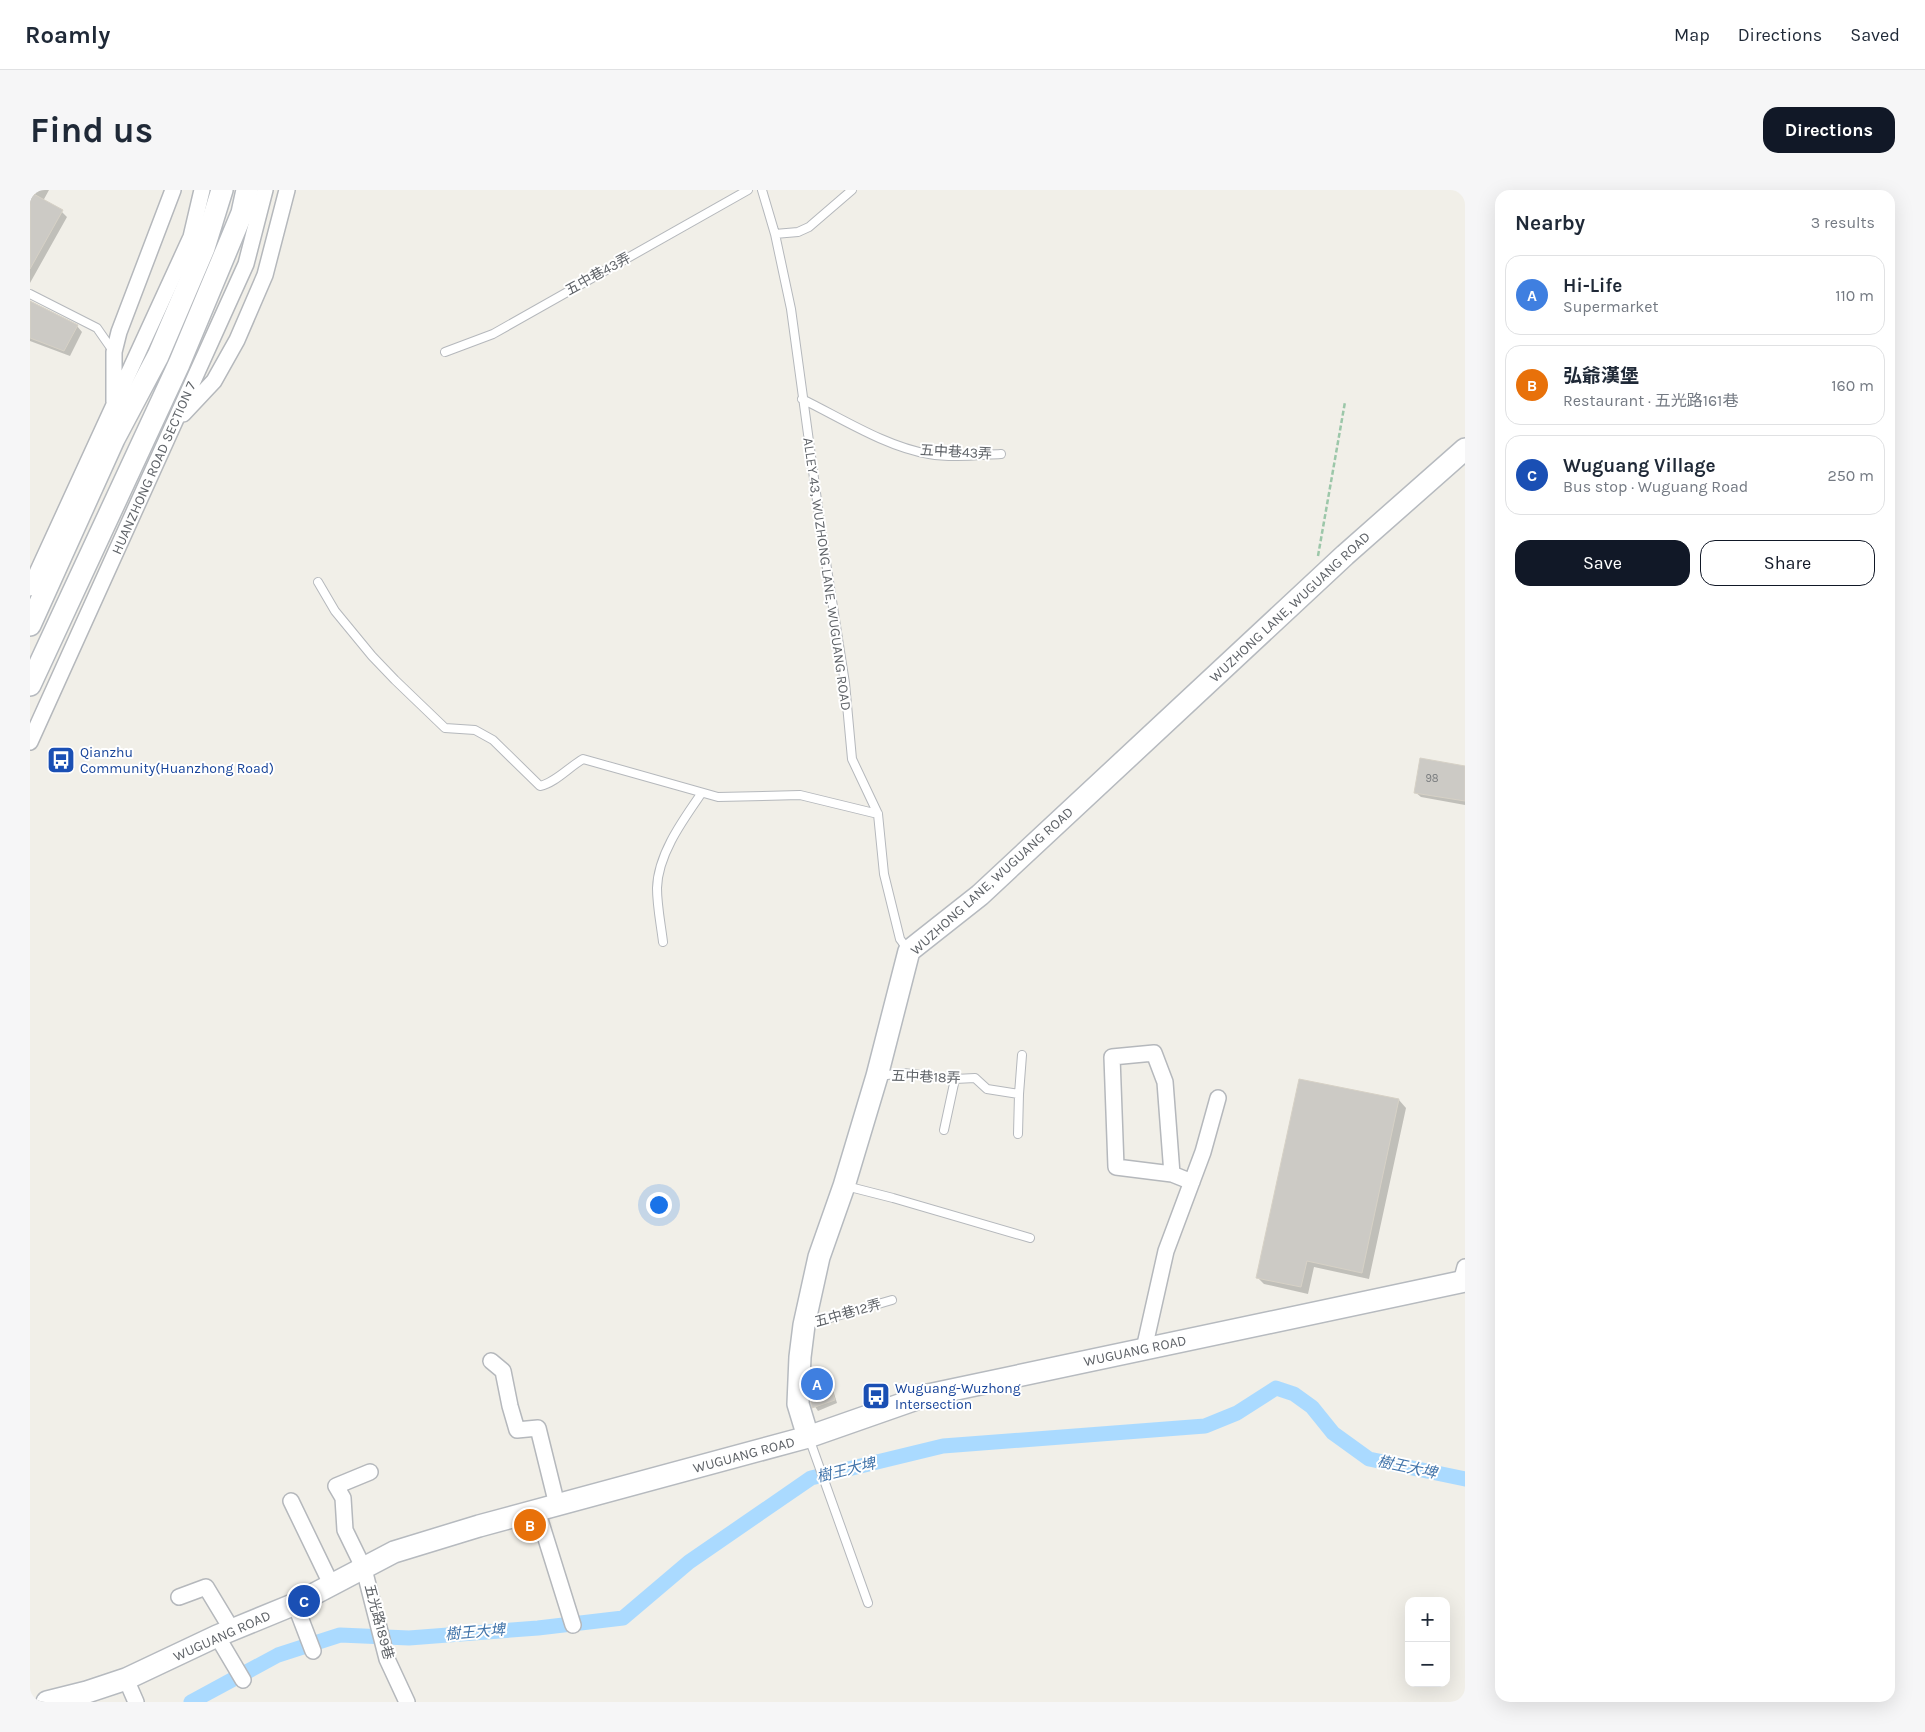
<!DOCTYPE html>
<html lang="en">
<head>
<meta charset="utf-8">
<style>
	:root { --surface:#fff; --page:#f6f6f7; --text:#1f2937; --muted:#747a83; --line:#e0e1e3; --accent:#111827 }
	body { margin:0; font-family:Karla,"Noto Sans TC",sans-serif; background:var(--page); color:var(--text) }
	.controls { position:absolute; right:15px; bottom:15px; display:grid; overflow:hidden; border-radius:10px; box-shadow:0 5px 20px #0002 }
	.controls button { width:45px; height:45px; display:grid; place-items:center; padding:0; border:0; border-bottom:1px solid var(--line); background:var(--surface); color:var(--text); font:25px sans-serif }
	.you { position:absolute; left:628px; top:1014px; width:18px; height:18px; margin:-12px; border:4px solid #fff; border-radius:50%; background:#1a73e8; box-shadow:0 0 0 8px #1a73e833 }
	.badge { display:grid; place-items:center; width:32px; height:32px; border-radius:50%; background:var(--accent); color:#fff; font-size:16px; font-weight:700 }
	.pin { position:absolute; translate:-50% -50%; border:2px solid #fff; box-shadow:0 1px 5px #0006 }
	.list { margin:0; padding:0; list-style:none }
	h2 { display:flex; justify-content:space-between; align-items:center; height:65px; margin:0; padding:0 20px; font-size:21px }
	h2 small { font-size:16px; font-weight:400; color:var(--muted) }
	.list li { display:grid; grid-template-columns:32px 1fr auto; gap:15px; align-items:center; box-sizing:border-box; height:80px; margin:0 10px 10px; padding:0 10px; border:1px solid var(--line); border-radius:15px }
	.list b { display:block; font-size:19px; white-space:nowrap }
	.list p { margin:0; font-size:16px; white-space:nowrap; color:var(--muted) }
	.list em { font-size:16px; font-style:normal; color:var(--muted) }
	.actions { display:flex; gap:10px; padding:15px 20px }
	.actions a { flex:1; padding:11px 0; border:1px solid var(--accent); border-radius:15px; text-align:center; font-size:18px; color:var(--accent) }
	.actions .main { background:var(--accent); color:#fff }
	.map { position:relative; flex:none; width:1435px; height:1512px; overflow:hidden; border-radius:15px }
	header { display:flex; align-items:center; gap:30px; box-sizing:border-box; height:70px; padding:0 25px; background:var(--surface); border-bottom:1px solid var(--line) }
	header strong { font-size:24px }
	nav { display:flex; gap:28px; margin-inline-start:auto; font-size:18px }
	.intro { display:flex; align-items:center; justify-content:space-between; box-sizing:border-box; height:120px; padding:0 30px }
	h1 { margin:0; font-size:35px }
	.button { padding:12px 22px; border-radius:15px; background:var(--accent); color:#fff; font-size:18px; font-weight:700 }
	main { display:flex; gap:30px; padding:0 30px }
	aside { flex:1; background:var(--surface); border-radius:15px; box-shadow:0 5px 20px #0002 }
	.map>svg:first-child { display:block }
</style>
</head>
<body>
<header>
<strong>Roamly</strong>
<nav><a>Map</a><a>Directions</a><a>Saved</a></nav>
</header>
<div class="intro"><h1>Find us</h1><a class="button">Directions</a></div>
<main>
<div class="map">
<svg width="1435" height="1512" viewBox="0 0 1435 1512">
	<rect width="100%" height="100%" fill="#f1efe8"/>
	<path fill="#0003" d="M0 0H19L13 11 32 22 37 27 0 93Z
		M0 113 47 136 52 142 40 166 0 151Z
		M1435 577V615L1391 607 1385 602Z
		M1270 890 1369 910 1376 918 1339 1089 1284 1077 1278 1104 1234 1094 1227 1087Z
		M794 1180 798 1184 807 1213 788 1221 782 1212Z"/>
	<g fill="none" stroke-linecap="round" stroke-linejoin="round">
		<path stroke="#aadaff" stroke-width="15" d="M161 1512 248 1465 310 1445 379 1448 508 1438 593 1428 659 1372 781 1288 913 1256 1175 1236 1207 1223 1246 1198 1264 1204 1282 1217 1303 1243 1339 1269 1435 1289"/>
	</g>
	<path fill="#cccac5" stroke="#d6d1c6" d="M0 2 33 20 0 79Z
		M0 111 48 135 34 161 0 148Z
		M1390 568 1435 576V611L1384 603Z
		M1269 889 1369 909 1332 1083 1277 1071 1271 1097 1226 1088Z
		M795 1179 805 1210 782 1218 781 1212 782 1182Z"/>
	<g fill="none" stroke-linecap="round" stroke-linejoin="round">
		<defs>
			<path id="lane" d="M732 0 745 44 761 119 792 347 815 493 822 569 848 624 854 684 870 749 878 760
				M745 44 768 42 779 37 822 0
				M0 104 67 138 83 161
				M415 162 463 144 718 0
				M772 209C811 228 856 257 899 264 922 268 948 265 971 264
				M288 392 305 421 342 466 365 490 415 538 445 540 463 550 510 596C525 593 539 577 553 569L688 607 770 605 848 624
				M633 752C631 735 627 716 627 698 628 664 653 630 671 604
				M849 886 873 883 925 889 945 888 957 899 989 904 992 865
				M914 940 925 889
				M988 944 989 904
				M816 996 863 1008 1000 1048
				M776 1135 862 1110
				M779 1248 838 1413"/>
			<path id="street" d="M84 212V162L89 142 143 0
				M153 224 184 191 207 150 235 85 257 0
				M0 398 161 47 172 0
				M0 552 216 74 235 0
				M1142 984 1086 977 1082 867 1124 863 1135 892 1142 984 1162 992
				M1431 1092 1435 1077
				M1114 1159 1136 1061 1173 962 1188 908
				M461 1171 473 1181 480 1216 487 1240 508 1238 527 1315
				M340 1282 306 1296 313 1308 315 1340 334 1379 357 1469 377 1512
				M261 1311 302 1396
				M507 1320 543 1435
				M149 1407 176 1397 202 1440
				M265 1414 283 1461
				M187 1446 213 1490
				M96 1489 106 1512"/>
			<path id="secondary" d="M0 435 84 249 128 166 174 58 192 0
				M0 495 149 174 212 23 217 0
				M778 1247 768 1214 770 1167 774 1135 789 1067 814 996 847 886 879 761 950 705 1315 365 1435 259
				M17 1512 57 1502 96 1489 187 1446 265 1414 364 1362 449 1336 778 1247 898 1205 1435 1091"/>
		</defs>
		<use href="#lane" stroke="#b5b8bc" stroke-width="10"/>
		<use href="#street" stroke="#b5b8bc" stroke-width="18"/>
		<use href="#secondary" stroke="#b6babf" stroke-width="24"/>
		<path stroke="#9cc7a9" stroke-width="2.5" stroke-dasharray="5 2.5" stroke-linecap="butt" d="M1288 366 1315 212"/>
		<use href="#lane" stroke="#fff" stroke-width="8"/>
		<use href="#street" stroke="#fff" stroke-width="15"/>
		<use href="#secondary" stroke="#fff" stroke-width="21"/>
	</g>
	<defs>
		<symbol id="bus-square" viewBox="-11 -11 22 22"><rect x="-9" y="-9" width="18" height="18" rx="4" fill="#1a4fb4" stroke="#fff"/><path d="M-5-6H5V4H4V6H2V4H-2V6H-4V4H-5ZM-3.5-4V0h7V-4ZM-3.5 1.2v1.5H-2V1.2ZM2 1.2v1.5H3.5V1.2Z" fill="#fff"/></symbol>
	</defs>
	<g fill-rule="evenodd">
		<use href="#bus-square" x="15" y="554" width="32" height="32"/>
		<use href="#bus-square" x="830" y="1190" width="32" height="32"/>
	</g>
	<g text-anchor="middle" dominant-baseline="central" stroke-width="4" stroke-linejoin="round" paint-order="stroke">
		<g font-size="11" fill="#7a7d7f">
			<text x="1402" y="588">98</text>
		</g>
		<g font-size="14" fill="#5f6368" stroke="#fff">
			<text transform="translate(568 84) rotate(-29)">五中巷43弄</text>
			<text transform="translate(926 262) rotate(3)">五中巷43弄</text>
			<text transform="translate(124 278) rotate(-66)">HUANZHONG ROAD SECTION 7</text>
			<text transform="translate(797 384) rotate(82)">ALLEY 43, WUZHONG LANE, WUGUANG ROAD</text>
			<text transform="translate(1260 417) rotate(-43)">WUZHONG LANE, WUGUANG ROAD</text>
			<text transform="translate(962 691) rotate(-42)">WUZHONG LANE, WUGUANG ROAD</text>
			<text transform="translate(896 887) rotate(2)">五中巷18弄</text>
			<text transform="translate(818 1123) rotate(-16)">五中巷12弄</text>
			<text transform="translate(1105 1161) rotate(-12)">WUGUANG ROAD</text>
			<text transform="translate(714 1265) rotate(-15)">WUGUANG ROAD</text>
			<text transform="translate(349 1432) rotate(75)">五光路189巷</text>
			<text transform="translate(192 1446) rotate(-24)">WUGUANG ROAD</text>
		</g>
		<g font-size="14" fill="#164399" stroke="#fff" text-anchor="start">
			<text x="50" y="562">Qianzhu<tspan x="50" dy="16">Community(Huanzhong Road)</tspan></text>
			<text x="865" y="1198">Wuguang-Wuzhong<tspan x="865" dy="16">Intersection</tspan></text>
		</g>
		<g font-size="15" font-style="italic" fill="#4174aa" stroke="#fff">
			<text transform="translate(1377 1277) rotate(12)">樹王大埤</text>
			<text transform="translate(816 1280) rotate(-14)">樹王大埤</text>
			<text transform="translate(445 1442) rotate(-5)">樹王大埤</text>
		</g>
	</g>
</svg>
<div class="controls">
<button>+</button>
<button>−</button>
</div>
<div class="you"></div>
<div class="pin badge" style="left:787px;top:1194px;background:#3f7fe0">A</div>
<div class="pin badge" style="left:500px;top:1335px;background:#e8710a">B</div>
<div class="pin badge" style="left:274px;top:1411px;background:#1a4fb4">C</div>
</div>
<aside>
<h2>Nearby<small>3 results</small></h2>
<ul class="list">
<li><span class="badge" style="background:#3f7fe0">A</span><div><b>Hi-Life</b><p>Supermarket</p></div><em>110 m</em></li>
<li><span class="badge" style="background:#e8710a">B</span><div><b>弘爺漢堡</b><p>Restaurant · 五光路161巷</p></div><em>160 m</em></li>
<li><span class="badge" style="background:#1a4fb4">C</span><div><b>Wuguang Village</b><p>Bus stop · Wuguang Road</p></div><em>250 m</em></li>
</ul>
<div class="actions"><a class="main">Save</a><a>Share</a></div>
</aside>
</main>
</body>
</html>
